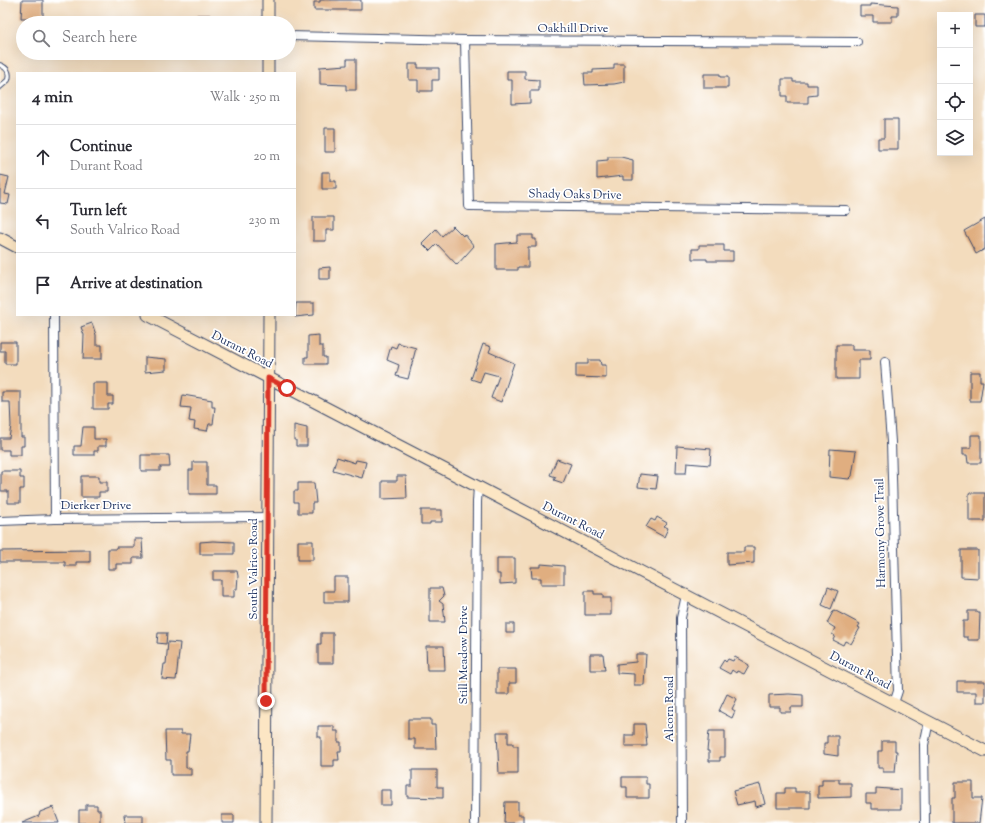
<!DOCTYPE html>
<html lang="en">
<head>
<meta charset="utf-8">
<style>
	:root { --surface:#fff; --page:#f7f7f7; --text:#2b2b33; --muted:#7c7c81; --line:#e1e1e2 }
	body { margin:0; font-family:"Sorts Mill Goudy",serif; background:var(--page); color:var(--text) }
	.controls { position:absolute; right:12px; top:12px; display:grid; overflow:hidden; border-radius:0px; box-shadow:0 4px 16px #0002 }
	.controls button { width:36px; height:36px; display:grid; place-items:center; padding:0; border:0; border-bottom:1px solid var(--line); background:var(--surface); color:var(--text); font:20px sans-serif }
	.stop { position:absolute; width:12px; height:12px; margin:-9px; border:3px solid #d93025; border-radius:50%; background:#fff }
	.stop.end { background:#d93025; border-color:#fff; box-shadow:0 1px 4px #0008 }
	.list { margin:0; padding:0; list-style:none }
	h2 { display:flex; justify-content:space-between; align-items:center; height:52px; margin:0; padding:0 16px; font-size:17px }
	h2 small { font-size:13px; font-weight:400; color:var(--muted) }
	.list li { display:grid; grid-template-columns:26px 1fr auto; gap:12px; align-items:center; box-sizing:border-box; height:64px; padding:0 16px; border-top:1px solid var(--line) }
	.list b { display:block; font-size:15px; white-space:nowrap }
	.list p { margin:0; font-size:13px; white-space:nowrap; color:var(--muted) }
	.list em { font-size:13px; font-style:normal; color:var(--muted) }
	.icon { flex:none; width:22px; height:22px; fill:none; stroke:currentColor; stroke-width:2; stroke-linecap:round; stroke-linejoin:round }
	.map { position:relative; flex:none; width:985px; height:823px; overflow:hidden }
	.search { position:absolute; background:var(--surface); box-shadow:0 4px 16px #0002; left:16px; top:16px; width:280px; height:44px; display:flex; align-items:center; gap:10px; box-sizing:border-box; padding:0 14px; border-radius:22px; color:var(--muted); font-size:15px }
	.panel { position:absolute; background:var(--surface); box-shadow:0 4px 16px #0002; left:16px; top:72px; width:280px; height:244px; border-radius:0px }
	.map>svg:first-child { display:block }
</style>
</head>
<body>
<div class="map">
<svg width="985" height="823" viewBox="0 0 985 823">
	<rect width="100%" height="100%" fill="#fff"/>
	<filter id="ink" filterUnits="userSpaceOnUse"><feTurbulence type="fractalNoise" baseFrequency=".025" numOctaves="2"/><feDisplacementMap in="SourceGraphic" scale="8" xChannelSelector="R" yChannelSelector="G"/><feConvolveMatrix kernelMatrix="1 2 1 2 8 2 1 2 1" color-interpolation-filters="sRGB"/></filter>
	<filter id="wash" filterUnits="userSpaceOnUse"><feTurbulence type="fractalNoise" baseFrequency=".012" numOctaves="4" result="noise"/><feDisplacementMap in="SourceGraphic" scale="16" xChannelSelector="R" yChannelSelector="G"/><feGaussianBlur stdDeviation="0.9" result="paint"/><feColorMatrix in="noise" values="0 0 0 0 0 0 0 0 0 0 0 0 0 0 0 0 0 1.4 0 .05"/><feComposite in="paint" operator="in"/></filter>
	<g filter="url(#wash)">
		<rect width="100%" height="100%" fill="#f3dcbd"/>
		<g id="blocks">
			<path fill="#e0ae80" d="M22 0H43V18H21Z
				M320 0H361V10H314V2H320Z
				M870 4 898 6V16H892V22H873V16H860V6H870Z
				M197 15H210V23H197Z
				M975 15H985V27H975Z
				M347 59H356V90H346V85L320 84V67L347 65Z
				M409 64H418V68H439V80H432V91H418V80H409Z
				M614 64H624V82L614 84 585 85 584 73H593V70L614 69Z
				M507 71H525V79L539 80V91H530V103L512 104V80H507Z
				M704 74H720V77H728V88H704Z
				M782 79H793V82H807V85H817V95L808 96V103H787V96H782Z
				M884 119H898V149H878V138H884Z
				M325 128H335V152H325Z
				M608 157H621L633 160V180H623V176L597 179V161L608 160Z
				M322 172H330V181H336V189H322Z
				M0 175 9 177 5 194 10 195 8 204 0 203Z
				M313 217H334V230H326V241H313Z
				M985 219V249L976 254 964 231Z
				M453 226 463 236 464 234 474 246 457 265 437 244 430 251 422 243 436 229 442 236Z
				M517 235H533V239H536V247H528V267H518V270H496V244L517 242Z
				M699 245H724V251H733V261H707V259H692V249H699Z
				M330 267V279H319V268Z
				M296 303H314V315L295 317Z
				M92 323 96 335V345H102V359H83L84 335 81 327Z
				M319 335V346H323V357H326V364H305V357H308V336Z
				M0 342H16V364H5V351H0Z
				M398 343 416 348 408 379 396 376 399 365 387 360 391 346 396 348Z
				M483 344 491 347 489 352 514 363 501 402 491 398 499 376 484 372 480 382 471 379Z
				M836 345H852V350H870V360H859V379H836Z
				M145 357 166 359V370L145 372Z
				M588 360H600L601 365H606V378L576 377V364H588Z
				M970 372H980V381H983L980 401H970Z
				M93 383H108V396H113V404H108V409H93Z
				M2 392H21V437H24V446H21V455H9V450H0V438H9L11 426 10 402H2Z
				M183 395 212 400V407H215L213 424H209L207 431 194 429 195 422 189 421 191 408 181 407Z
				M294 425 307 428V446H296V440H294Z
				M83 427H94V439H106V446H98V451H94V455H74V446H81Z
				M971 435H981V463H968L967 455H963V448H971Z
				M677 446 711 449 710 465 687 463 686 473H676Z
				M830 449 856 451 852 476 849 479 829 477Z
				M141 455H169L170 467H160V471H141Z
				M337 457 355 463 356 460 366 462 362 478 333 470Z
				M557 459 571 464 563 483 554 480 556 477 550 475Z
				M193 462H207V485H216V494H189V470H193Z
				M1 471H20V478H24V489H20V503H8V491H1Z
				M640 474 658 476 656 489 638 487Z
				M81 476H99V482H107V492H99V497H81Z
				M397 476H406L407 498 382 499V481H397Z
				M298 483H314L316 503H312V513H298V502H294V491H298Z
				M969 493H985V521H969Z
				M421 510H442V522H430V524H421Z
				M657 517 667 523 664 526 668 528 664 537 646 527 651 519 655 521Z
				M134 539H142L143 558H133V564H116V569H108V549H116V547H134Z
				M213 541 234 542V554H200V542Z
				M298 541H313V560H298Z
				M744 547H754V563L727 565V552H744Z
				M90 550V562H76V566H65V562H0V551Z
				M961 550H978V578L961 577Z
				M497 558H515V583L500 584V574H497Z
				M541 564 564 566V584H541V578H532L531 567H541Z
				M213 571H237L238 576 237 589H234V597H221V580H213Z
				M334 577H348V602H324V591H334Z
				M828 587 838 591 831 609 822 605Z
				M430 588H442L444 596 439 601 443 604 445 622H430Z
				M585 591H594V594H603V598H611V615H585Z
				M834 610 860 624 858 627 860 628 851 644 845 641 843 645 833 640 835 636 832 634 835 628 827 623Z
				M968 611H977L980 613 979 640H968V637H963V621H968Z
				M506 624H514V633H506Z
				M158 633H167L166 644 157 643Z
				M321 633H333V663H318V644H321Z
				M168 642 180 643 176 680 162 679 164 664H166Z
				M426 646H444L445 670H427Z
				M590 654H603L605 670H590Z
				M636 654H646L644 685H634V674L617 673V664L636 662Z
				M735 657 749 665 744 674 737 671 736 673 732 670 730 674 719 668 724 660 726 662 728 659 733 661Z
				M497 669H516V683H509V694H497Z
				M957 681H985V702H976V692H957Z
				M727 694 737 699 732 709 735 711 732 718 719 711Z
				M789 694 803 695V707H791V712H780V707H769V695Z
				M408 719H431V725H435L436 749H415V739H408Z
				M634 724H645L647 746H625V735H634Z
				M318 726H334V731H338V742H341V751H338L339 760H334V766H321V737H318Z
				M165 731H181V734H190L188 751H186V768H191V775H171V760H166Z
				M709 731H725V757H720V761H709V751H707Z
				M497 732H508V743H513V746H518V774H499Z
				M827 736H838V756L824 754V743H827Z
				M882 741H895V751H897L895 772H883V768H878V751H882Z
				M412 770H437V787H443V798L407 797V786H412Z
				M622 777H646V784H649V798H627V787H622Z
				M822 779H839V783H851V797L818 798V785H822Z
				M955 782H973V798H982L979 823H952V798H955Z
				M760 784 765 804 756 807 755 801 737 805 733 791Z
				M785 788H795V792H810V808H777V793H785Z
				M876 788 901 790V809H871V803H866V794H876Z
				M381 790H391V805H381Z
				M505 802H518V815H523V823H504Z
				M86 805H97V810H100V823H79V810H86Z
				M53 807 59 823H22L39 816 40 812Z
				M124 815H143V823H125Z
				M222 815H234V823H222Z"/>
		</g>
	</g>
	<g filter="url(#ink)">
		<use href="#blocks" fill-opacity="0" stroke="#3b496c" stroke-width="1"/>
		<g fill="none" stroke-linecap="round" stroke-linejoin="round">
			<defs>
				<path id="lane" d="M0 65C8 68 10 73 8 80L0 87"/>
				<path id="street" d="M289 36 465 40 857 42
					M465 40 469 206 846 210
					M54 315 55 519
					M885 362 891 442 898 691 894 703
					M0 521 55 519 267 517
					M475 823 477 502 478 486
					M682 823 681 618 686 595
					M925 823 924 745 929 721"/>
				<path id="secondary" d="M268 0V23
					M268 53V73
					M0 238 17 247
					M148 315 985 751
					M266 823 269 315"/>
			</defs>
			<use href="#lane" stroke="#3b496c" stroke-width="6"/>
			<use href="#street" stroke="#3b496c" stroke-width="10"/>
			<use href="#secondary" stroke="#3b496c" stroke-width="13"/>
			<use href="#lane" stroke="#fff" stroke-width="4"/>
			<use href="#street" stroke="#fff" stroke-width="8"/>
			<use href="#secondary" stroke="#fce6c4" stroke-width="11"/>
		</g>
	</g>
	<g fill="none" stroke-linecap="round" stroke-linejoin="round" filter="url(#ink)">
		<path stroke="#d93025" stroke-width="5" d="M266 701 268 378 287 388"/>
	</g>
	<g text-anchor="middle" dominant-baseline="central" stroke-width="3.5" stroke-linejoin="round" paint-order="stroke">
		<g font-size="12" fill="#1b2f5e" stroke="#fff">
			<text x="573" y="29">Oakhill Drive</text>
			<text transform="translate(575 195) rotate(1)">Shady Oaks Drive</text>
			<text transform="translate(242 350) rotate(27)">Durant Road</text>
			<text x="96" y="506">Dierker Drive</text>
			<text transform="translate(573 521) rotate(27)">Durant Road</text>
			<text transform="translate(881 533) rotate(-91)">Harmony Grove Trail</text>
			<text transform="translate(254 569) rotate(-90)">South Valrico Road</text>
			<text transform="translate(464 655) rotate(-90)">Still Meadow Drive</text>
			<text transform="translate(860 671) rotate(28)">Durant Road</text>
			<text transform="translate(670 709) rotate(-90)">Alcorn Road</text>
		</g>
	</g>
</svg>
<div class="controls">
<button>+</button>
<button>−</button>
<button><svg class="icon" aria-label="locate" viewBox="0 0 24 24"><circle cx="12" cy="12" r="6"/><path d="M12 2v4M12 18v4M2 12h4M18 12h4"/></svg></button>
<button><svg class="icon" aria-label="layers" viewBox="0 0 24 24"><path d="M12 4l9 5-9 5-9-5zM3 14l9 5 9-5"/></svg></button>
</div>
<div class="stop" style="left:287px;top:388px"></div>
<div class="stop end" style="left:266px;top:701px"></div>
<div class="search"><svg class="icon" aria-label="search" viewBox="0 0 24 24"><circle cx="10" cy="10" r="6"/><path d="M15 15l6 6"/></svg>Search here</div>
<section class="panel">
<h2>4 min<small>Walk · 250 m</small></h2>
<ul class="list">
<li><svg class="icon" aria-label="ahead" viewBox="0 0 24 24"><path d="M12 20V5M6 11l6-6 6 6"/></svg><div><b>Continue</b><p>Durant Road</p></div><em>20 m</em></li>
<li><svg class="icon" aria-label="left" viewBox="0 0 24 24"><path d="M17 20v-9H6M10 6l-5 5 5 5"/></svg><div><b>Turn left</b><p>South Valrico Road</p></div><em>230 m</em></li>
<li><svg class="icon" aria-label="arrive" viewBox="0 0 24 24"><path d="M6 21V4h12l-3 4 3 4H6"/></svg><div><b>Arrive at destination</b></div></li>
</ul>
</section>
</div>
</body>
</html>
